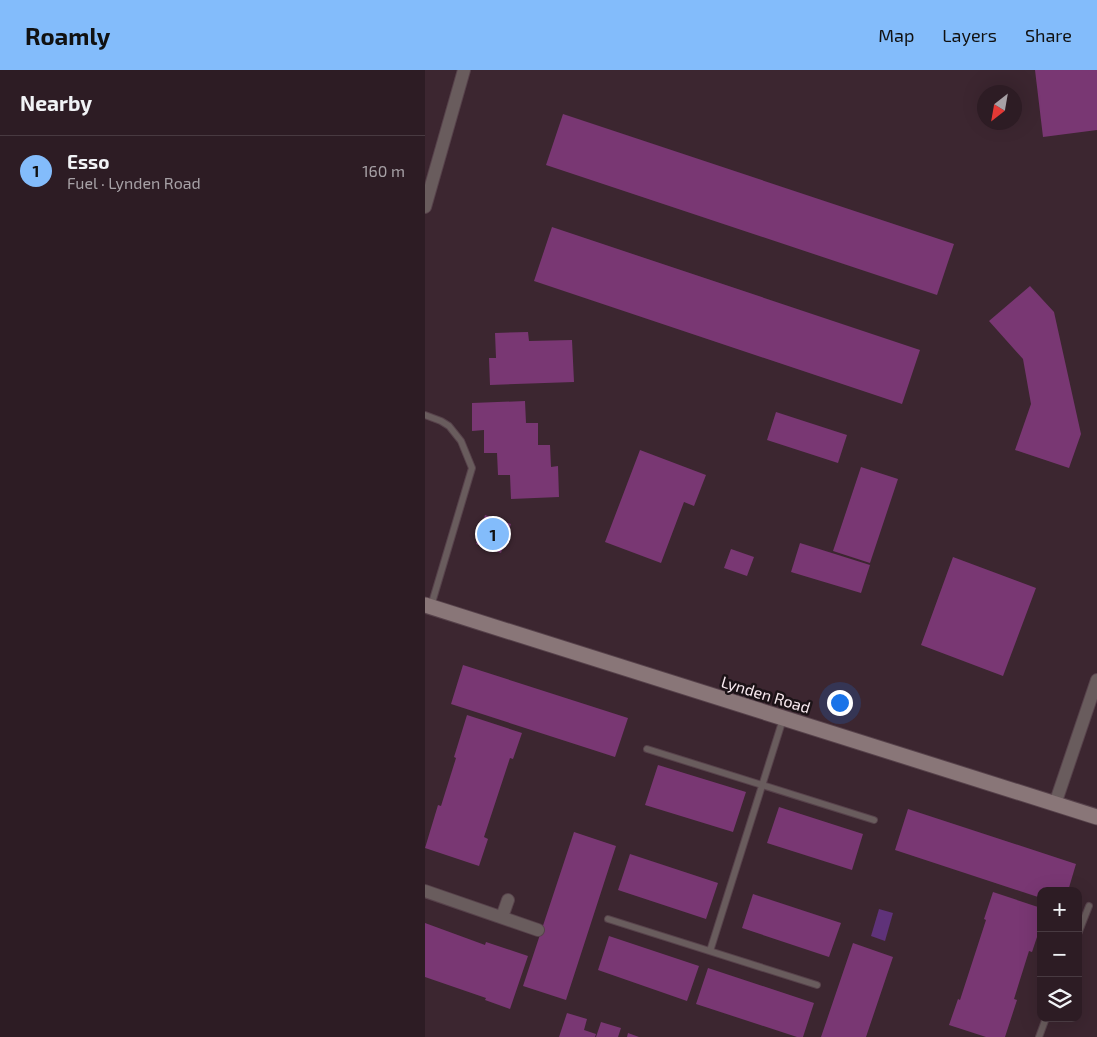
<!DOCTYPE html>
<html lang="en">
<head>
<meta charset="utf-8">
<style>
	:root { --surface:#2d1c24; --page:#35252c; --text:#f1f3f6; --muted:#a7a1a6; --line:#483a41; --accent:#83bcfb }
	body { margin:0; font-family:"Exo 2",sans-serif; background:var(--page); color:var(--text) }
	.controls { position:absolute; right:15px; bottom:15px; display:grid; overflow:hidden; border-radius:10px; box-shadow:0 5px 20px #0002 }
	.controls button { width:45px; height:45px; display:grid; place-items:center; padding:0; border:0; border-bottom:1px solid var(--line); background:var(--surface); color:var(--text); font:25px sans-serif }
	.compass { position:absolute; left:552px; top:15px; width:45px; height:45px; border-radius:50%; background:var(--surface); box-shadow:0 5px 20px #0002; rotate:211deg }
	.you { position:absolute; left:414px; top:632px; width:18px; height:18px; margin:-12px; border:4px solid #fff; border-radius:50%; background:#1a73e8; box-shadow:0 0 0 8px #1a73e833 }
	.badge { display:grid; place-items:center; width:32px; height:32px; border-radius:50%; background:var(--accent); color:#111; font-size:16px; font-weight:700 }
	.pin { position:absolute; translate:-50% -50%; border:2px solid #fff; box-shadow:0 1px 5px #0006 }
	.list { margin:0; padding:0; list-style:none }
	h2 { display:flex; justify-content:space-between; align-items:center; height:65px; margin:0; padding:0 20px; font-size:21px }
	h2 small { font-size:16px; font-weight:400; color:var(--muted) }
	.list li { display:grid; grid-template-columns:32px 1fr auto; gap:15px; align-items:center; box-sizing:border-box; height:70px; padding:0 20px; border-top:1px solid var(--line) }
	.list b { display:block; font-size:19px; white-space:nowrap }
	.list p { margin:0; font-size:16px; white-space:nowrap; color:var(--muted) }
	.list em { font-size:16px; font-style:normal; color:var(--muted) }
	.icon { flex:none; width:28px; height:28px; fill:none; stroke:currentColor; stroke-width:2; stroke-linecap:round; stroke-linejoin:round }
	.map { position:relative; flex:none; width:672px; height:967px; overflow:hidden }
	header { display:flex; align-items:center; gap:30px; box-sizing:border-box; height:70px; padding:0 25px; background:var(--accent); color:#111 }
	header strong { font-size:24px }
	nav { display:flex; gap:28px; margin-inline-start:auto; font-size:18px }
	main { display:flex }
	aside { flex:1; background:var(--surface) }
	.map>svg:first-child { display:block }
</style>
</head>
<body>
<header>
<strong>Roamly</strong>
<nav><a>Map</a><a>Layers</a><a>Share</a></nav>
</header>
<main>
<aside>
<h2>Nearby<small></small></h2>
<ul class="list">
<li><span class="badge">1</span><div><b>Esso</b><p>Fuel · Lynden Road</p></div><em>160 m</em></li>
</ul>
</aside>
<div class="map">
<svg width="672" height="967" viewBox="0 0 672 967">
	<rect width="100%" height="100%" fill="#3c2630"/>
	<path fill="#5f3279" d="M454 839 468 843 460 871 446 866Z"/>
	<path fill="#793773" d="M610 0H672V60L618 67Z
		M138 44 529 174 512 225 121 95Z
		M127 157 495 280 477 334 109 211Z
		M605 216 629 242 656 364 644 398 590 380 606 334 598 289 564 251Z
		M103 262 104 271 147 270 149 312 65 315 64 288H71L70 263Z
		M100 331 101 353H113V375H125L126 397 133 396 134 427 86 429 85 405H73L72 383H59V360L47 361V333Z
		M351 342 422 365 413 393 342 370Z
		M215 380 281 405 269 436 259 432 236 493 180 472Z
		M436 397 473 409 445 493 408 481Z
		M60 445 86 454 76 483 51 474Z
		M375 473 445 495 436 523 366 502Z
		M306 479 329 487 322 506 299 498Z
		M528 487 611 518 578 606 496 575Z
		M38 595 203 648 190 687 26 634Z
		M42 645 97 663 88 689 85 688 59 767 63 769 54 796 0 778 13 735 16 736 31 688 29 687Z
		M233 695 321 722 308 762 220 735Z
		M354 737 438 764 427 800 342 773Z
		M483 739 651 794 643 821H616V828L470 780Z
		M149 762 191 776 141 930 98 916Z
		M205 784 293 813 281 849 193 820Z
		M568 822 616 838V855L607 882 604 881 589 929 592 930 580 967H561L524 955 533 929 535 930 561 850 559 849Z
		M328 824 416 853 404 887 317 858Z
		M0 853 60 875 61 872 103 886 85 939 60 930 61 928 0 907Z
		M184 866 274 896 262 931 173 900Z
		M428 873 468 887 441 967H396Z
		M283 898 389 933 378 967H372L271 934Z
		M142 943 162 949 159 960 171 964 170 967H134Z
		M176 952 196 958 193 967H171Z
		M203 963 214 967H202Z"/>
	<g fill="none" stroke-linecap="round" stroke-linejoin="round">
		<defs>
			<path id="service" d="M0 345 16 351 24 356 36 371 47 398 6 536
				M222 679 449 750
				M183 849 392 915
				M653 864 664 836
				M285 881 358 649
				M614 967 621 948"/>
			<path id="minor" d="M0 137 39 0
				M630 734 672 610
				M0 821 113 860
				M77 847 83 830"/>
			<path id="secondary" d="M0 535 672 747"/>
		</defs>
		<use href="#service" stroke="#57424b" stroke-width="8"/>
		<use href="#minor" stroke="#57424b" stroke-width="14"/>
		<use href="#secondary" stroke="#57424b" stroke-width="17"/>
		<use href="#service" stroke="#695c5d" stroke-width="6"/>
		<use href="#minor" stroke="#695c5d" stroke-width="12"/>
		<use href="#secondary" stroke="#897678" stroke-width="15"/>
	</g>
	<g text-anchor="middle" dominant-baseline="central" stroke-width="5" stroke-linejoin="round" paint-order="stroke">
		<g font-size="16" fill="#fbecf2" stroke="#1c1317">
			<text transform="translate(341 624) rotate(17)">Lynden Road</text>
		</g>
	</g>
</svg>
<div class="controls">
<button>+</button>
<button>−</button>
<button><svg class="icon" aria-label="layers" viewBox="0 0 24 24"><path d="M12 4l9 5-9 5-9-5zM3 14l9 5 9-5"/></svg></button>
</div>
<svg class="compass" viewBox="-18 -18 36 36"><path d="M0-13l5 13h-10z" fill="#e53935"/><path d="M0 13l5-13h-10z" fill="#a7a1a6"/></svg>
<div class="you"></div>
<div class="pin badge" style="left:68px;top:464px">1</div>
</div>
</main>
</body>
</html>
